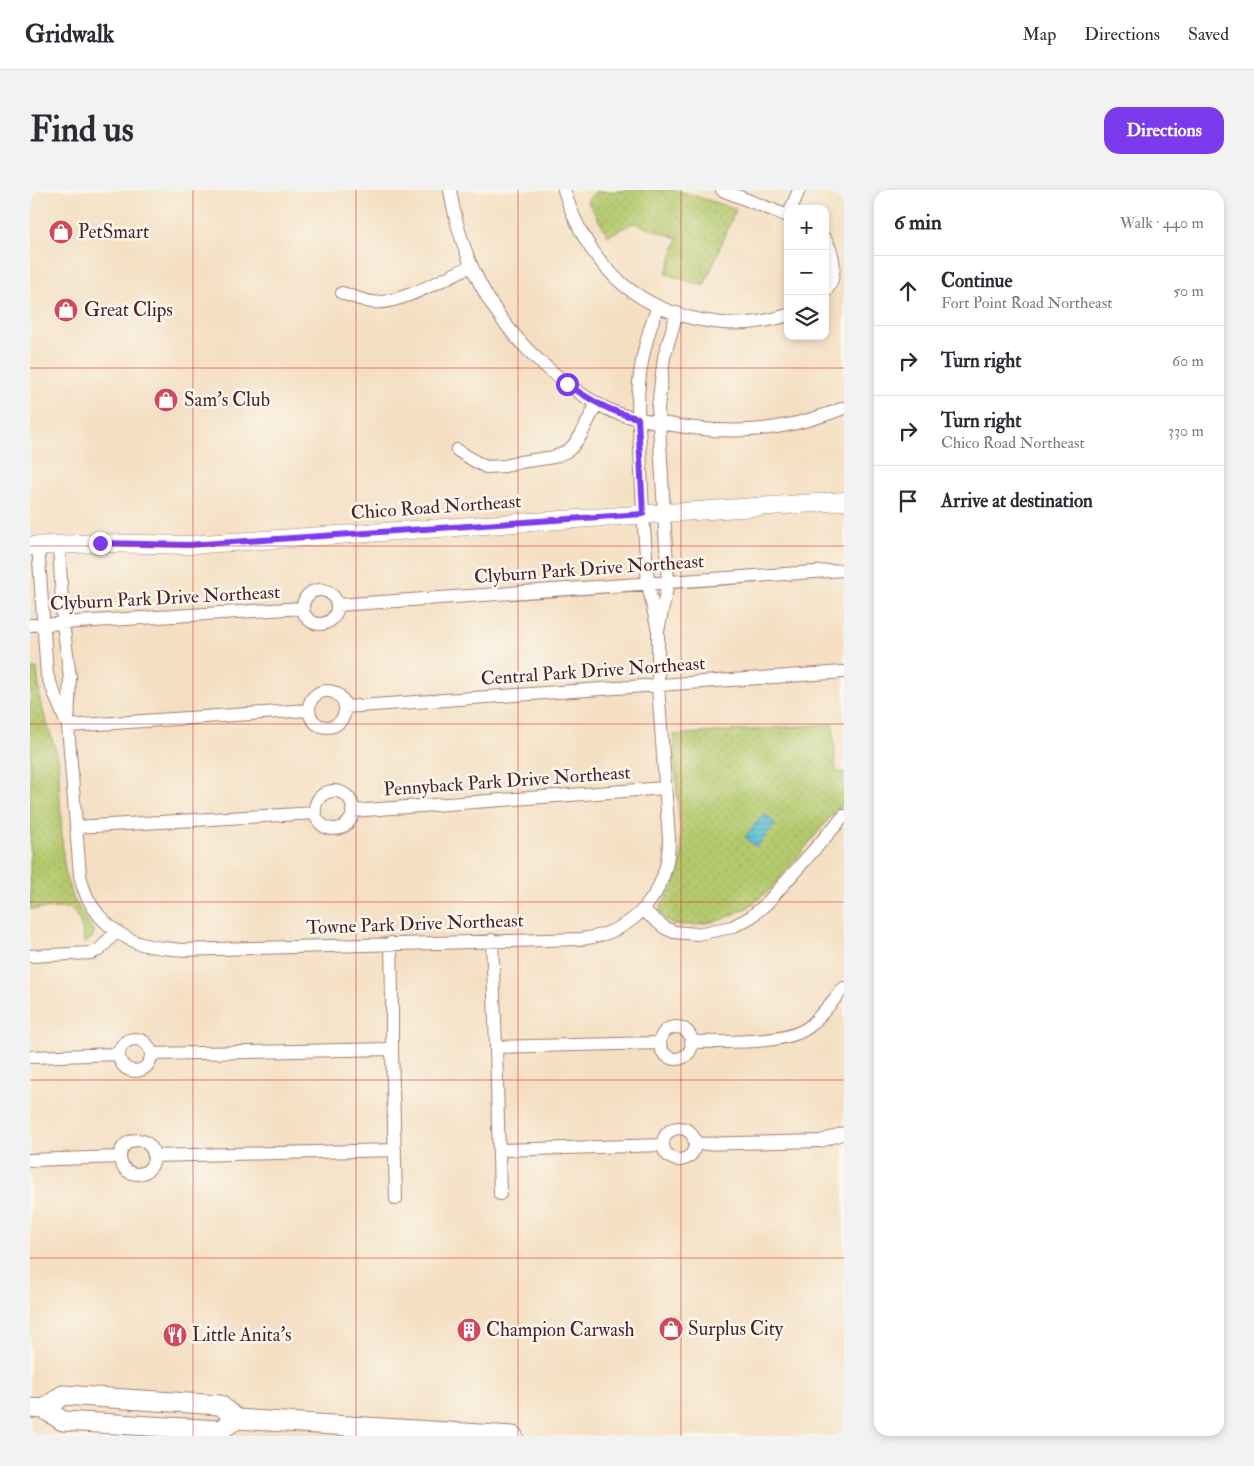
<!DOCTYPE html>
<html lang="en">
<head>
<meta charset="utf-8">
<style>
	:root { --surface:#fff; --page:#f2f2f3; --text:#2b2b33; --muted:#7c7c81; --line:#e1e1e2; --accent:#7c3aed }
	body { margin:0; font-family:"IM FELL Double Pica",serif; background:var(--page); color:var(--text) }
	.controls { position:absolute; right:15px; top:15px; display:grid; overflow:hidden; border-radius:10px; box-shadow:0 2px 8px #0003 }
	.controls button { width:45px; height:45px; display:grid; place-items:center; padding:0; border:0; border-bottom:1px solid var(--line); background:var(--surface); color:var(--text); font:25px sans-serif }
	.stop { position:absolute; width:15px; height:15px; margin:-11px; border:4px solid #7c3aed; border-radius:50%; background:#fff }
	.stop.end { background:#7c3aed; border-color:#fff; box-shadow:0 1px 5px #0008 }
	.list { margin:0; padding:0; list-style:none }
	h2 { display:flex; justify-content:space-between; align-items:center; height:65px; margin:0; padding:0 20px; font-size:21px }
	h2 small { font-size:16px; font-weight:400; color:var(--muted) }
	.list li { display:grid; grid-template-columns:32px 1fr auto; gap:15px; align-items:center; box-sizing:border-box; height:70px; padding:0 20px; border-top:1px solid var(--line) }
	.list b { display:block; font-size:19px; white-space:nowrap }
	.list p { margin:0; font-size:16px; white-space:nowrap; color:var(--muted) }
	.list em { font-size:16px; font-style:normal; color:var(--muted) }
	.icon { flex:none; width:28px; height:28px; fill:none; stroke:currentColor; stroke-width:2; stroke-linecap:round; stroke-linejoin:round }
	.map { position:relative; flex:none; width:814px; height:1246px; overflow:hidden; border-radius:15px }
	header { display:flex; align-items:center; gap:30px; box-sizing:border-box; height:70px; padding:0 25px; background:var(--surface); border-bottom:1px solid var(--line) }
	header strong { font-size:24px }
	nav { display:flex; gap:28px; margin-inline-start:auto; font-size:18px }
	.intro { display:flex; align-items:center; justify-content:space-between; box-sizing:border-box; height:120px; padding:0 30px }
	h1 { margin:0; font-size:35px }
	.button { padding:12px 22px; border-radius:15px; background:var(--accent); color:#fff; font-size:18px; font-weight:700 }
	main { display:flex; gap:30px; padding:0 30px }
	aside { flex:1; background:var(--surface); border-radius:15px; box-shadow:0 2px 8px #0003 }
	.map>svg:first-child { display:block }
</style>
</head>
<body>
<header>
<strong>Gridwalk</strong>
<nav><a>Map</a><a>Directions</a><a>Saved</a></nav>
</header>
<div class="intro"><h1>Find us</h1><a class="button">Directions</a></div>
<main>
<div class="map">
<svg width="814" height="1246" viewBox="0 0 814 1246">
	<defs>
		<pattern id="park-dots" width="8" height="8" patternUnits="userSpaceOnUse" patternTransform="scale(1.25)"><rect width="8" height="8" fill="#b4c96d"/><path d="M2 2h.1M6 6h.1" fill="none" stroke="#9cac5f" stroke-width="1.8" stroke-linecap="round"/></pattern>
		<pattern id="water-rules" width="6" height="5" patternUnits="userSpaceOnUse" patternTransform="scale(1.25)"><rect width="6" height="5" fill="#58bfd5"/><path d="M0 2.5h6" fill="none" stroke="#4b9bad"/></pattern>
	</defs>
	<rect width="100%" height="100%" fill="#fbf7ec"/>
	<filter id="ink" filterUnits="userSpaceOnUse"><feTurbulence type="fractalNoise" baseFrequency=".02" numOctaves="2"/><feDisplacementMap in="SourceGraphic" scale="10" xChannelSelector="R" yChannelSelector="G"/><feConvolveMatrix kernelMatrix="1 2 1 2 8 2 1 2 1" color-interpolation-filters="sRGB"/></filter>
	<filter id="wash" filterUnits="userSpaceOnUse"><feTurbulence type="fractalNoise" baseFrequency=".0096" numOctaves="4" result="noise"/><feDisplacementMap in="SourceGraphic" scale="20" xChannelSelector="R" yChannelSelector="G"/><feGaussianBlur stdDeviation="1.12" result="paint"/><feColorMatrix in="noise" values="0 0 0 0 0 0 0 0 0 0 0 0 0 0 0 0 0 1.4 0 .05"/><feComposite in="paint" operator="in"/></filter>
	<g filter="url(#wash)">
		<rect width="100%" height="100%" fill="#f4dfc2"/>
		<path fill="url(#park-dots)" stroke="#7f744c" d="M604 0H646L706 19 674 96 636 84 648 48 603 33 578 46 557 10 565 2Z
			M4 478H7L10 511 28 568 33 666 36 688 43 708 64 742 62 748 54 754C53 740 51 728 40 718L0 719V481Z
			M803 534 806 582H814V615L806 620 741 699 717 718 691 730 665 735H643L635 729 629 720 644 693 652 667 643 545Z"/>
		<path fill="url(#water-rules)" stroke="#516f80" d="M734 624 746 634 726 657 715 647Z"/>
	</g>
	<g filter="url(#ink)">
		<g fill="none" stroke-linecap="round" stroke-linejoin="round">
			<defs>
				<path id="street" d="M420 0C432 75 467 139 527 186 544 200 563 213 584 222 599 228 616 230 632 233 699 246 750 243 814 218
					M534 0C545 36 565 72 595 96 639 131 704 143 758 125
					M692 0 758 26
					M761 19 769 0
					M795 49C805 65 808 87 795 102
					M312 103C322 106 332 111 342 112 367 116 417 87 441 76
					M427 260 448 273 456 277 475 276 490 272 524 267 537 261 542 257 551 245 567 213
					M8 355 17 485 36 532
					M29 355 33 433 40 487 38 536 50 685C56 717 78 741 108 753 122 758 137 758 151 760L551 749C605 743 639 703 639 649L628 496V441L638 393 628 217 634 167 647 123
					M273 417a17 17 0 1 1 34 0a17 17 0 1 1-34 0Z
					M307 415 814 380
					M0 435 273 418
					M627 437 618 394 613 324 608 214C608 181 616 147 628 116
					M279 519a18 18 0 1 1 36 0a18 18 0 1 1-36 0Z
					M315 517 814 482
					M38 536 279 520
					M285 620a19 19 0 1 1 38 0a19 19 0 1 1-38 0Z
					M322 621 635 598
					M46 637 285 623
					M613 720 635 738 644 742 667 744 702 737 721 727 737 713 814 626
					M462 750 466 857 470 1004
					M361 753 362 809V859L366 1009
					M0 766 61 763 69 760 87 741
					M630 853a16 16 0 1 1 32 0a16 16 0 1 1-32 0Z
					M89 865a16 16 0 1 1 32 0a16 16 0 1 1-32 0Z
					M661 852C692 851 756 856 780 836 792 825 803 810 814 798
					M466 857 630 853
					M121 864 362 859
					M0 867 88 864
					M633 954a16 16 0 1 1 32 0a16 16 0 1 1-32 0Z
					M90 967a17 17 0 1 1 34 0a17 17 0 1 1-34 0Z
					M665 954 791 951 814 943
					M469 960 633 955
					M124 966 365 960
					M0 970 90 967"/>
				<path id="secondary" d="M0 356 70 353 158 355 814 311"/>
				<path id="primary" d="M0 1218 14 1219 33 1205 190 1215 207 1229 483 1246
					M14 1219 33 1231 190 1240 207 1229"/>
			</defs>
			<use href="#street" stroke="#9f7f76" stroke-width="14"/>
			<use href="#secondary" stroke="#9f7f76" stroke-width="19"/>
			<use href="#primary" stroke="#9f7f76" stroke-width="21"/>
			<use href="#street" stroke="#fff" stroke-width="12"/>
			<use href="#secondary" stroke="#fff" stroke-width="18"/>
			<use href="#primary" stroke="#fff" stroke-width="19"/>
		</g>
	</g>
	<g fill="none" stroke-linecap="round" stroke-linejoin="round" filter="url(#ink)">
		<path stroke="#7c3aed" stroke-width="6" d="M70 353 158 355 613 324 608 228C581 223 559 209 537 194"/>
	</g>
	<path fill="none" stroke="#d62828" stroke-width="1" stroke-opacity="0.55" d="M163 0V1246M326 0V1246M488 0V1246M651 0V1246M0 178H814M0 356H814M0 534H814M0 712H814M0 890H814M0 1068H814"/>
	<defs>
		<symbol id="shop-disc" viewBox="-11 -11 22 22"><circle r="9.5" fill="#d1495b" stroke="#fbf7ec"/><path d="M-5-2.5h2.3a2.7 3.5 0 0 1 5.4 0H5L5.5 6h-11ZM-1.5-2.5h3a1.5 2.3 0 0 0-3 0Z" fill="#fff"/></symbol>
		<symbol id="building-disc" viewBox="-11 -11 22 22"><circle r="9.5" fill="#d1495b" stroke="#fbf7ec"/><path d="M-4-6H4V6H1V3H-1V6H-4ZM-2.5-4.3h1.7v1.8h-1.7ZM.8-4.3h1.7v1.8H.8ZM-2.5-1h1.7V.8h-1.7ZM.8-1h1.7V.8H.8Z" fill="#fff"/></symbol>
		<symbol id="restaurant-disc" viewBox="-11 -11 22 22"><circle r="9.5" fill="#d1495b" stroke="#fbf7ec"/><path d="M-5-6h1v4h1v-4h1v4h1v-4h1v5L-1.5 .5V6h-2V.5L-5-1ZM5-6V6H3V1.5H1.5Q1.5-4 5-6Z" fill="#fff"/></symbol>
	</defs>
	<g fill-rule="evenodd">
		<use href="#shop-disc" x="17" y="28" width="28" height="28"/>
		<use href="#shop-disc" x="22" y="106" width="28" height="28"/>
		<use href="#shop-disc" x="122" y="196" width="28" height="28"/>
		<use href="#shop-disc" x="627" y="1125" width="28" height="28"/>
		<use href="#building-disc" x="425" y="1126" width="28" height="28"/>
		<use href="#restaurant-disc" x="131" y="1131" width="28" height="28"/>
	</g>
	<g text-anchor="middle" dominant-baseline="central" stroke-width="5" stroke-linejoin="round" paint-order="stroke">
		<g font-size="19" fill="#4a1f2b" stroke="#fbf7ec" text-anchor="start">
			<text x="48" y="42">PetSmart</text>
			<text x="54" y="120">Great Clips</text>
			<text x="154" y="210">Sam's Club</text>
			<text x="658" y="1139">Surplus City</text>
			<text x="456" y="1140">Champion Carwash</text>
			<text x="162" y="1145">Little Anita's</text>
		</g>
		<g font-size="19" fill="#4a1f2b" stroke="#fbf7ec">
			<text transform="translate(406 317) rotate(-4)">Chico Road Northeast</text>
			<text transform="translate(559 379) rotate(-4)">Clyburn Park Drive Northeast</text>
			<text transform="translate(135 408) rotate(-3)">Clyburn Park Drive Northeast</text>
			<text transform="translate(563 481) rotate(-4)">Central Park Drive Northeast</text>
			<text transform="translate(477 591) rotate(-4)">Pennyback Park Drive Northeast</text>
			<text transform="translate(385 734) rotate(-2)">Towne Park Drive Northeast</text>
		</g>
	</g>
</svg>
<div class="controls">
<button>+</button>
<button>−</button>
<button><svg class="icon" aria-label="layers" viewBox="0 0 24 24"><path d="M12 4l9 5-9 5-9-5zM3 14l9 5 9-5"/></svg></button>
</div>
<div class="stop" style="left:537px;top:194px"></div>
<div class="stop end" style="left:70px;top:353px"></div>
</div>
<aside>
<h2>6 min<small>Walk · 440 m</small></h2>
<ul class="list">
<li><svg class="icon" aria-label="ahead" viewBox="0 0 24 24"><path d="M12 20V5M6 11l6-6 6 6"/></svg><div><b>Continue</b><p>Fort Point Road Northeast</p></div><em>50 m</em></li>
<li><svg class="icon" aria-label="right" viewBox="0 0 24 24"><path d="M7 20v-9h11M14 6l5 5-5 5"/></svg><div><b>Turn right</b></div><em>60 m</em></li>
<li><svg class="icon" aria-label="right" viewBox="0 0 24 24"><path d="M7 20v-9h11M14 6l5 5-5 5"/></svg><div><b>Turn right</b><p>Chico Road Northeast</p></div><em>330 m</em></li>
<li><svg class="icon" aria-label="arrive" viewBox="0 0 24 24"><path d="M6 21V4h12l-3 4 3 4H6"/></svg><div><b>Arrive at destination</b></div></li>
</ul>
</aside>
</main>
</body>
</html>
